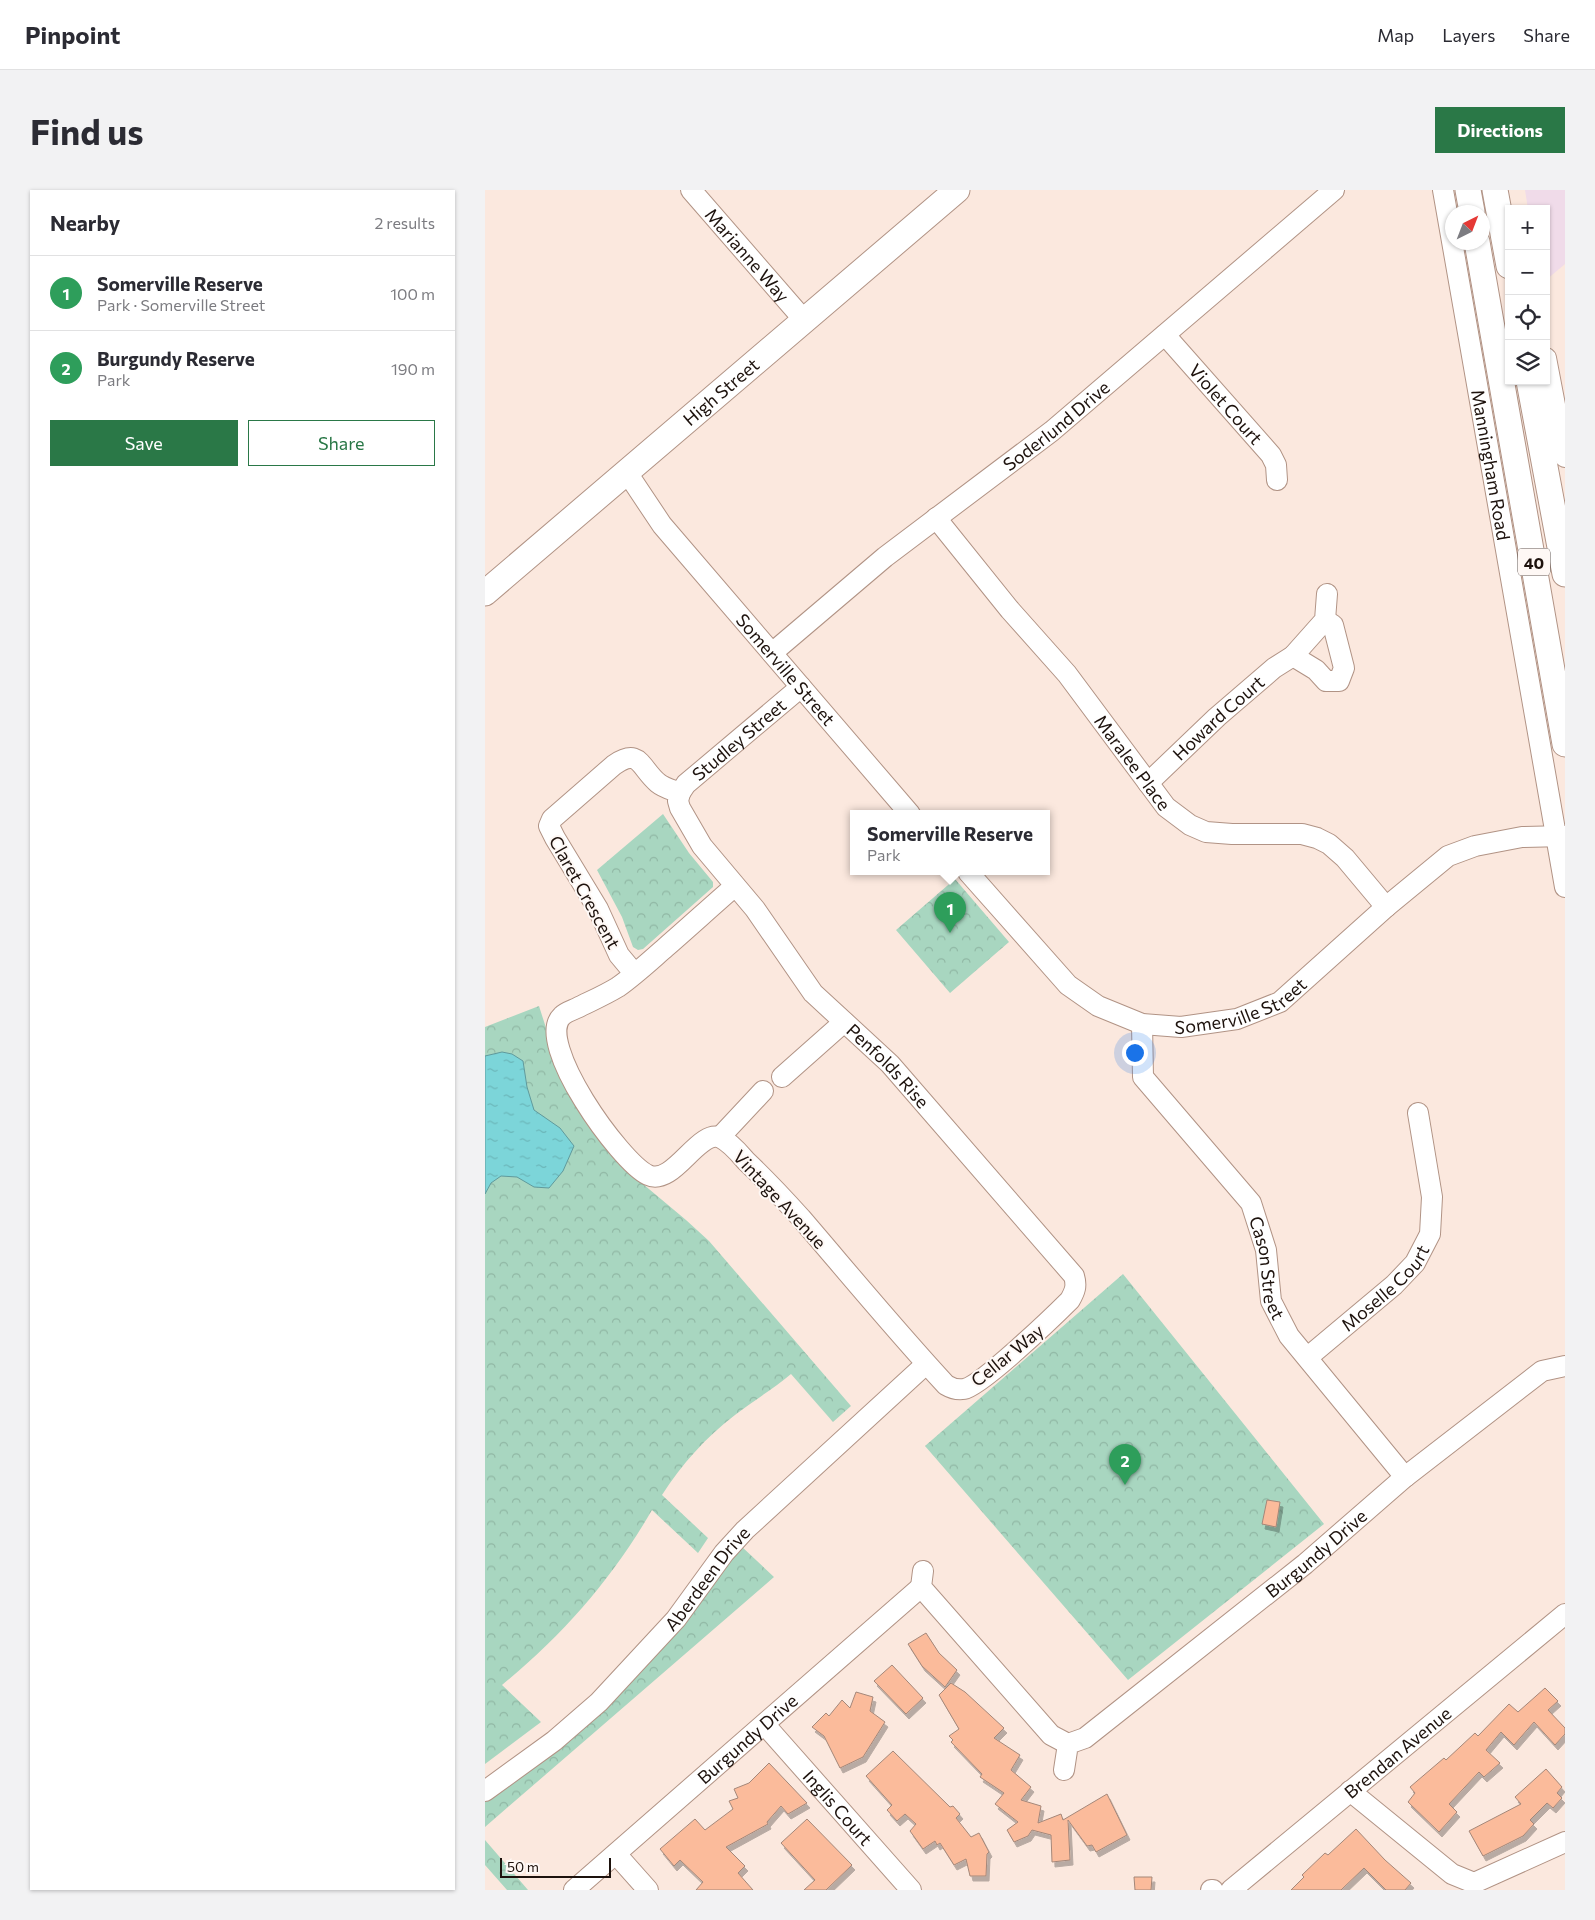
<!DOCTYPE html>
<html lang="en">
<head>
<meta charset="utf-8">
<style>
	:root { --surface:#fff; --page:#f2f2f3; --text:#2b2b33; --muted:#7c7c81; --line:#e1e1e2; --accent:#2a7847 }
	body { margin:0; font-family:Commissioner,sans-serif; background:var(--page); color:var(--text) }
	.controls { position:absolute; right:15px; top:15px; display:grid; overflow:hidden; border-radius:0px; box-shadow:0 1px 4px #0004 }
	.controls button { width:45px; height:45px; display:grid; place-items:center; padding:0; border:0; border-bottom:1px solid var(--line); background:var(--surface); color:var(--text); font:25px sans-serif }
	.compass { position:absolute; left:960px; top:15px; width:45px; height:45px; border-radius:50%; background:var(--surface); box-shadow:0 1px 4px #0004; rotate:42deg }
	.scale { position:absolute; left:15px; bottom:12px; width:111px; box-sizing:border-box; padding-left:5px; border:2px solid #1d120d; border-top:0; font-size:14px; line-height:18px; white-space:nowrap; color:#1d120d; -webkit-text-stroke:4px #fef8f5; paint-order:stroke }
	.you { position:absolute; left:649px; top:862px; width:18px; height:18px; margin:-12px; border:4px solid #fff; border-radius:50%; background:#1a73e8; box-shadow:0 0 0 8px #1a73e833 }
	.badge { display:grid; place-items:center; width:32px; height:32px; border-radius:50%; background:var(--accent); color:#fff; font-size:16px; font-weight:700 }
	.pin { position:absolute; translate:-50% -41px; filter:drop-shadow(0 1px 2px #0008) }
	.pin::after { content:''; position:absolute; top:26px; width:18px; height:15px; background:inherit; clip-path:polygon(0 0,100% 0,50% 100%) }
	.popup { position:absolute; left:365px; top:620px; width:200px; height:65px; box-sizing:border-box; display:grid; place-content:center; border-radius:0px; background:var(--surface); filter:drop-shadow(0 1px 4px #0005); font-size:16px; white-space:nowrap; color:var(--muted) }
	.popup b { font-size:19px; color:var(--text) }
	.popup::after { content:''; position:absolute; left:50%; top:100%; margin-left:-10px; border:10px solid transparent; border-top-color:var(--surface) }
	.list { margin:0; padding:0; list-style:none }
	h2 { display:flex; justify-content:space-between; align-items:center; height:65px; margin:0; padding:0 20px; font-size:21px }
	h2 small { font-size:16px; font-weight:400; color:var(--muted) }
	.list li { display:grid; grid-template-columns:32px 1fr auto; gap:15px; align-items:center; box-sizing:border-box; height:75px; padding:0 20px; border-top:1px solid var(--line) }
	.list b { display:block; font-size:19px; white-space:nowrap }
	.list p { margin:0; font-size:16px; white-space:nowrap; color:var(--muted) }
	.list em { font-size:16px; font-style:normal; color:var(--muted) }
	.actions { display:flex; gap:10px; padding:15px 20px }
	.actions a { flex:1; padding:11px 0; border:1px solid var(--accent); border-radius:0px; text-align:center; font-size:18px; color:var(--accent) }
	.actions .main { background:var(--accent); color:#fff }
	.icon { flex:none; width:28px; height:28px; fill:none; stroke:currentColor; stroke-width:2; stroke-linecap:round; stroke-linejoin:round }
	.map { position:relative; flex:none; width:1080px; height:1700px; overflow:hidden; border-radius:0px }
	header { display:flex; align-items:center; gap:30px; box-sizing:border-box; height:70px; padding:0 25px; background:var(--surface); border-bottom:1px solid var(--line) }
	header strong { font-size:24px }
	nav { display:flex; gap:28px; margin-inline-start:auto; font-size:18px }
	.intro { display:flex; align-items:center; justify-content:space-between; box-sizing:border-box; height:120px; padding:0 30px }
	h1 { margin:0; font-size:35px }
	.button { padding:12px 22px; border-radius:0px; background:var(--accent); color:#fff; font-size:18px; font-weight:700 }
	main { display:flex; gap:30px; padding:0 30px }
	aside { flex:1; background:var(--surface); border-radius:0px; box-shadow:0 1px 4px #0004 }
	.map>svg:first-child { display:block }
</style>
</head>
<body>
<header>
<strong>Pinpoint</strong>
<nav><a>Map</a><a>Layers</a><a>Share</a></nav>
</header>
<div class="intro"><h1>Find us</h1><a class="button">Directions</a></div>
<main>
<aside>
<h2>Nearby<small>2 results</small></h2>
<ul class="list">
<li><span class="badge" style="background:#2e9e5b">1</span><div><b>Somerville Reserve</b><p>Park · Somerville Street</p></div><em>100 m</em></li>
<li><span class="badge" style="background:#2e9e5b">2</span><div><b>Burgundy Reserve</b><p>Park</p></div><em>190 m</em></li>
</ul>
<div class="actions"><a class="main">Save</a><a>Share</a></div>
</aside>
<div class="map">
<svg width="1080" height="1700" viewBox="0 0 1080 1700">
	<defs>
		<pattern id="park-crowns" width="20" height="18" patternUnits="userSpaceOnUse" patternTransform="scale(1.25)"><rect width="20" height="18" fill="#a8d6c0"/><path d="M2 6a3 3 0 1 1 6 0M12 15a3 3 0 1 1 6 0" fill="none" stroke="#90b7a4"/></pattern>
		<pattern id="water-ripples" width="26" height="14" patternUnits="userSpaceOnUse" patternTransform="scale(1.25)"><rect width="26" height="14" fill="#7cd5d9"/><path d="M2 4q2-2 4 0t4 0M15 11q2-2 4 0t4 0" fill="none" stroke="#6bb6b9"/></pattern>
		<filter id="shadow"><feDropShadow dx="3" dy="5" stdDeviation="0" flood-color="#0004"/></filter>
	</defs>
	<rect width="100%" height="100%" fill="#fbe8de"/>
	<path fill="#f0dbe9" d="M1040 0H1080V74L1061 90V19H1043Z"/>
	<path fill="url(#park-crowns)" d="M178 624 204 663 228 692V697L158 759 153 760 148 757 137 727 112 680Z
		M470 689 524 752 465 803 411 740Z
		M54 816 70 866 152 989 201 1030 224 1051 366 1216 348 1232 306 1184C288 1199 268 1211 250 1225 221 1247 197 1274 177 1305L223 1348 213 1363 167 1320C127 1389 78 1445 17 1495L56 1532 0 1574V837Z
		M638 1084 839 1334 643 1490 440 1256Z
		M256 1356 289 1387 0 1637V1610L23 1591Z
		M0 1650 43 1700H22L0 1675Z"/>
	<path fill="url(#water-ripples)" stroke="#609a9c" d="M17 862 27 864 38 871 42 897 49 920 75 938 89 956 78 981 64 998 49 997 32 987 16 986 6 993 0 1004V866Z"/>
	<path fill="#fbbb9b" stroke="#a48779" filter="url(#shadow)" d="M782 1310 795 1312 791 1337 777 1334Z
		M441 1443 454 1463 472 1480 460 1497 437 1476 423 1454Z
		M407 1475 438 1508 421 1524 389 1491Z
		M466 1493 480 1502 519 1538 509 1548 535 1565 526 1580 546 1597 536 1610 556 1616 553 1633 576 1624 578 1630 622 1604 642 1645 611 1662 607 1655 602 1656 583 1630 585 1670 567 1672 566 1645 547 1640 543 1646 529 1652 522 1640 533 1632 510 1614 519 1603 495 1587 497 1584 466 1552 468 1550 464 1546 474 1539 454 1505Z
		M1060 1498 1073 1511 1063 1520 1080 1538V1544L1070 1555 1049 1532 1029 1555 1016 1542 1001 1560 1015 1573 999 1587 994 1582 964 1614 972 1622 954 1642 923 1612 930 1603 925 1597 959 1568 961 1570 990 1543 993 1546 1024 1514 1033 1522Z
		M371 1502 388 1507 385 1521 400 1532 378 1567 355 1578 339 1546 327 1537 341 1523 344 1526 357 1510 365 1518Z
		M408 1561 465 1617 468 1616 475 1624 471 1628 486 1647 494 1643 504 1662 502 1664 501 1686H485L481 1669 469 1675 455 1653 452 1655 450 1651 438 1659 425 1641 431 1634 420 1624 412 1631 402 1620 407 1615 381 1586Z
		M284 1573 322 1613 303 1624 296 1616 282 1632 283 1634 241 1657 260 1676 253 1683 268 1700H211L218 1692 195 1670 189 1676 175 1659 210 1629 220 1640 248 1619 244 1611 253 1608 249 1599 264 1593Z
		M1061 1579 1077 1597 1072 1603 1077 1608 1068 1618 1062 1613 1045 1630 1049 1634 1038 1646 998 1666 984 1641 1036 1614 1030 1607Z
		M322 1629 367 1675 341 1700H319L330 1690 296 1653Z
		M871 1639 900 1670 926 1693 920 1700H901L879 1678 856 1700H806L819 1687 817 1685 840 1663 843 1665Z
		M649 1687H667L666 1700H650Z"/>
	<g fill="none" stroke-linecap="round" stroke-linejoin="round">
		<defs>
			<g id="minor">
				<path id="s1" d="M206 0 319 130"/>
				<path id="s2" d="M958 0 1080 697"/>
				<path id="s3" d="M680 145 786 265 791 275 792 290"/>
				<path d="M1061 168 1080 267"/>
				<path id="s4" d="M141 281 177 335 425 624"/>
				<path id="s5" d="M451 328 525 420 582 484 681 617 705 635 721 642 747 644H817L832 648 844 654 860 668 901 717"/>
				<path id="s6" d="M287 463 400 367 567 241 849 0"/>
				<path d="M808 466 831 480 841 491H854L859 478 848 435 840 430"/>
				<path id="s7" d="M663 593 732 527 789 478 808 466 840 430 842 404"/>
				<path id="s8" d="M195 603 201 594 316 497"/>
				<path id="s9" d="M483 682 583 795 613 816 657 834 696 837 752 829 795 812 901 717 963 666 990 656 1037 647 1080 646"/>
				<path id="s10" d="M149 783 134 765 113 719 70 648 64 636 67 629 129 575C155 557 155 578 173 593 179 598 188 600 195 603L193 611 195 618 217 656 270 719 328 803 405 874 589 1086C592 1096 590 1101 585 1110 569 1126 496 1196 479 1199 473 1200 466 1198 461 1195 411 1141 364 1084 316 1028 298 1008 280 989 261 971 254 963 246 953 236 948 214 937 189 997 163 985 135 972 49 852 77 826 81 822 88 820 92 818 106 811 120 805 133 797 150 785 166 770 181 757 204 737 227 716 250 696"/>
				<path id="s11" d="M657 834 658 887 766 1013 781 1060 786 1111 804 1146 920 1287"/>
				<path d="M297 887 359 832"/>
				<path d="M235 947 278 901"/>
				<path id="s12" d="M823 1167 909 1095 930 1073 945 1044 947 1007 933 923"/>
				<path d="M438 1381 436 1397 566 1545 583 1554"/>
				<path id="s13" d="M280 1535 426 1700"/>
				<path id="s14" d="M579 1580 583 1554 600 1548 820 1374 920 1287 1057 1181 1080 1176"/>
				<path id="s15" d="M0 1601 69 1551 114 1512 191 1429 239 1363 260 1340 441 1174"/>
				<path d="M865 1601 967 1684 989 1693 1080 1652"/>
				<path d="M131 1664 163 1700"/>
				<path id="s16" d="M89 1700 436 1397"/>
				<path d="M726 1700H728"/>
				<path id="s17" d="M746 1700 1080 1424"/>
			</g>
			<g id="major">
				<path d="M983 0 987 22"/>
				<path d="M1010 0 1024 76"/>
				<path d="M992 52 1080 554"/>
				<path d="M1044 191 1080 384"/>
				<path id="s18" d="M0 403 472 0"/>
			</g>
		</defs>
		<use href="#minor" stroke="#b19385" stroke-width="22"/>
		<use href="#major" stroke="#b19385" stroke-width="27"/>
		<use href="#minor" stroke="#fff" stroke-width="20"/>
		<use href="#major" stroke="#fff" stroke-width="25"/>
	</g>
	<g text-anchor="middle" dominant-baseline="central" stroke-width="4" stroke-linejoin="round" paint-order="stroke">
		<rect fill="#fef8f5" stroke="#605753" stroke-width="1" x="1033" y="358.5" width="32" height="27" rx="4"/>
		<g font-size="16" font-weight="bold" fill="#1d120d">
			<text x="1049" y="372">40</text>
		</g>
		<g font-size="18" fill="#1d120d" stroke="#fef8f5">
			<text stroke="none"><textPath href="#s1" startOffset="86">Marianne Way</textPath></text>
			<text stroke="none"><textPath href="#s18" startOffset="310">High Street</textPath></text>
			<text stroke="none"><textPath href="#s3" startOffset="92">Violet Court</textPath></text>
			<text stroke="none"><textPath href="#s6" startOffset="364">Soderlund Drive</textPath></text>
			<text stroke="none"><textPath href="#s2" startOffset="279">Manningham Road</textPath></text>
			<text stroke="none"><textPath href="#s4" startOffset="255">Somerville Street</textPath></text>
			<text stroke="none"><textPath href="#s7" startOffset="96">Howard Court</textPath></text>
			<text stroke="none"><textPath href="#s8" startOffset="80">Studley Street</textPath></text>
			<text stroke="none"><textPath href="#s5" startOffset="314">Maralee Place</textPath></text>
			<text transform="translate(100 702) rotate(61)">Claret Crescent</text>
			<text stroke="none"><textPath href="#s9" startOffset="338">Somerville Street</textPath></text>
			<text stroke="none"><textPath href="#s10" startOffset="689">Penfolds Rise</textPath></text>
			<text transform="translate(295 1009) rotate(47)">Vintage Avenue</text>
			<text stroke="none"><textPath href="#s11" startOffset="286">Cason Street</textPath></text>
			<text stroke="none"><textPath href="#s12" startOffset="104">Moselle Court</textPath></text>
			<text transform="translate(522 1165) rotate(-39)">Cellar Way</text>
			<text stroke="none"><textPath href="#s14" startOffset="340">Burgundy Drive</textPath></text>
			<text stroke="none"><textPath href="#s15" startOffset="309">Aberdeen Drive</textPath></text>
			<text stroke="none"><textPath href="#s16" startOffset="230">Burgundy Drive</textPath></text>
			<text stroke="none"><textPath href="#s17" startOffset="216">Brendan Avenue</textPath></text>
			<text stroke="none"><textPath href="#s13" startOffset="110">Inglis Court</textPath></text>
		</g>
	</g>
</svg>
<div class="controls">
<button>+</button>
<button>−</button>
<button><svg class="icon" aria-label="locate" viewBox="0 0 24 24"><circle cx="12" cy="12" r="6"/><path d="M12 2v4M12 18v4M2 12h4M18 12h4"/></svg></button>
<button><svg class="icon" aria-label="layers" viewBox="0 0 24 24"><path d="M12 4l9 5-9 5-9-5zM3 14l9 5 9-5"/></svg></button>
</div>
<svg class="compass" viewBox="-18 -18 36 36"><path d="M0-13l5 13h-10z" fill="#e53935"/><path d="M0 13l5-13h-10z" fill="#7c7c81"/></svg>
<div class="scale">50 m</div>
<div class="you"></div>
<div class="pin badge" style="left:465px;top:743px;background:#2e9e5b">1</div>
<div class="popup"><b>Somerville Reserve</b>Park</div>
<div class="pin badge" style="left:640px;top:1295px;background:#2e9e5b">2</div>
</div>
</main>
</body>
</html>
